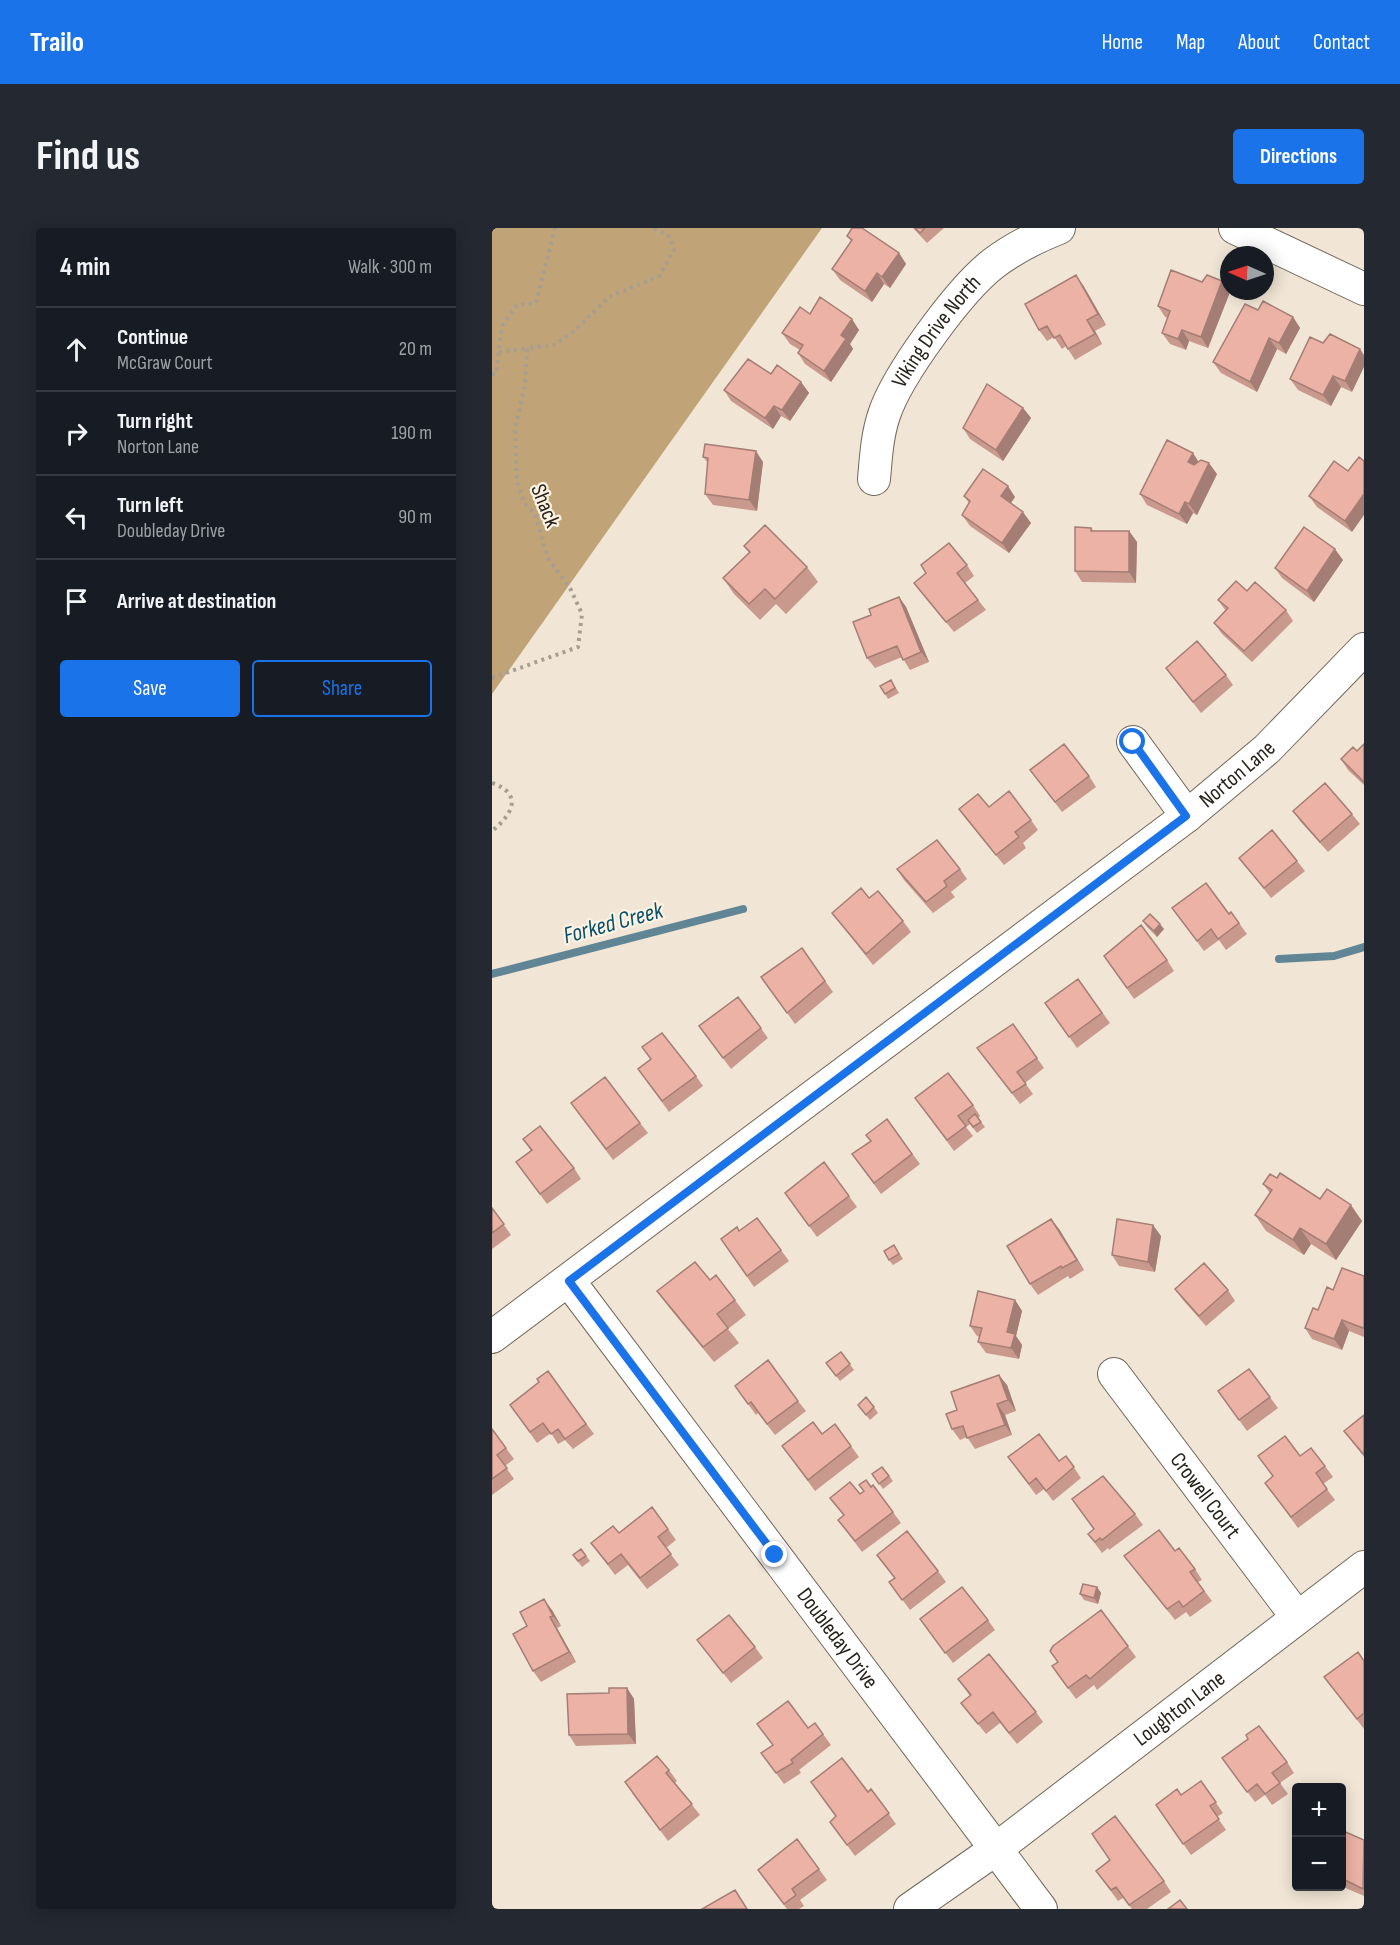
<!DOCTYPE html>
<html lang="en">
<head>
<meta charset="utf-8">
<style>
	:root { --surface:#171b24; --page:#242831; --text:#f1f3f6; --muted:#9ea1a6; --line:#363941; --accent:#1a73e8 }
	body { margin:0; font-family:"Sofia Sans Condensed",sans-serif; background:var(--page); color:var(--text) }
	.controls { position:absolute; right:18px; bottom:18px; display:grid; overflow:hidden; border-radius:6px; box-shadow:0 3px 15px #0003 }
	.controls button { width:54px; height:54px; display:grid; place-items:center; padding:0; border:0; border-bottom:2px solid var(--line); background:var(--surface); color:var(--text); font:30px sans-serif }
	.compass { position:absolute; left:728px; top:18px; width:54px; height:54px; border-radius:50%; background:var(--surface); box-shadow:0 3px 15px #0003; rotate:273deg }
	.stop { position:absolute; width:18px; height:18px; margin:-14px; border:4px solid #1a73e8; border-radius:50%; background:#fff }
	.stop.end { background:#1a73e8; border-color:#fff; box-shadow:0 2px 6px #0008 }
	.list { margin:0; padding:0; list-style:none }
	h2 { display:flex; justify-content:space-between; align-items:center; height:78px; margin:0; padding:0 24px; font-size:26px }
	h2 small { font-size:20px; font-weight:400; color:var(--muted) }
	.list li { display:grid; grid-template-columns:39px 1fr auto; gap:18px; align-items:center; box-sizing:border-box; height:84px; padding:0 24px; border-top:2px solid var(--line) }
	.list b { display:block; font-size:22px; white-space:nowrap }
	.list p { margin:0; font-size:20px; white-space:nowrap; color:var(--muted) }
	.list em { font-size:20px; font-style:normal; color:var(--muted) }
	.actions { display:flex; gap:12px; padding:18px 24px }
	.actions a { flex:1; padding:14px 0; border:2px solid var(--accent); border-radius:6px; text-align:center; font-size:21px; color:var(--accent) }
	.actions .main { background:var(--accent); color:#fff }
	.icon { flex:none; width:33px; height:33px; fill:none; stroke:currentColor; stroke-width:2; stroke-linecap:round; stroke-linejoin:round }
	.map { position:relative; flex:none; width:872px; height:1681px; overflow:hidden; border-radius:6px }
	header { display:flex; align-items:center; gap:36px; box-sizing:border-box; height:84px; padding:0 30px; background:var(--accent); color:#fff }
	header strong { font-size:28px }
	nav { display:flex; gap:33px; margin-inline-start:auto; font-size:21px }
	.intro { display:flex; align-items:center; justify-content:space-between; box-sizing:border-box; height:144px; padding:0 36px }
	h1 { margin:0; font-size:42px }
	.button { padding:15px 27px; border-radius:6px; background:var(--accent); color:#fff; font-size:21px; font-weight:700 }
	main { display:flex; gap:36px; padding:0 36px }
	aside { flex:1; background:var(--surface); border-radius:6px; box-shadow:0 3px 15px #0003 }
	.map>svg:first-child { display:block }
</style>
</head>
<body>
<header>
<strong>Trailo</strong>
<nav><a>Home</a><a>Map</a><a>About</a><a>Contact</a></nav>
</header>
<div class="intro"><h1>Find us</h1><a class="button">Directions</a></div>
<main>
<aside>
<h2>4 min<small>Walk · 300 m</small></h2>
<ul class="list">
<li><svg class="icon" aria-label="ahead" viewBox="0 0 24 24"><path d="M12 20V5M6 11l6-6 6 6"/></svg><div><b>Continue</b><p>McGraw Court</p></div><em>20 m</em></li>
<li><svg class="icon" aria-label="right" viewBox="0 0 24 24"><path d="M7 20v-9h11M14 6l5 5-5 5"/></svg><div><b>Turn right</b><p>Norton Lane</p></div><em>190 m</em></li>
<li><svg class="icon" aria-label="left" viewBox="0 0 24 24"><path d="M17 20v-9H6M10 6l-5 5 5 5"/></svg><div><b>Turn left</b><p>Doubleday Drive</p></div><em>90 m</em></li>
<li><svg class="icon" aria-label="arrive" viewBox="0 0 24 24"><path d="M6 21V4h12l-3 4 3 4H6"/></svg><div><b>Arrive at destination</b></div></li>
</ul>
<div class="actions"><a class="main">Save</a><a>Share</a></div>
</aside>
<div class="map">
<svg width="872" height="1681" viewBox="0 0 872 1681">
	<rect width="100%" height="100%" fill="#f1e6d5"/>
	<path fill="#c0a377" d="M0 0H330L0 466Z"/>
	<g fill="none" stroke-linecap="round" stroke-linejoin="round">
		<path stroke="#608696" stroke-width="8" d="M787 731 842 728 872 719
			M0 746 251 681"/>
		<defs>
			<g id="minor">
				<path d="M743 0 872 61"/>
				<path id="s1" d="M382 251C384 229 385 208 392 187 405 147 468 61 502 35 522 20 544 9 567 0"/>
				<path d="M641 514 695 588"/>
				<path id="s2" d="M77 1053 549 1681"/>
				<path id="s3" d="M0 1109 695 588 775 521 872 421"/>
				<path id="s4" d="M622 1146 805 1389"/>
				<path id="s5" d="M418 1681 504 1621 872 1339"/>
			</g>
		</defs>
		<use href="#minor" stroke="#706758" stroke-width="34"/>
		<path stroke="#a69e91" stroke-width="4" stroke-dasharray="3 4.5" stroke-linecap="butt" d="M7 124 35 120
			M0 146H4L10 98 25 77 44 75 63 0
			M0 450 86 419 90 386 79 362 56 330 43 286 32 275 25 252 23 201 33 157 35 120 62 117 80 105 117 69 167 48 182 22 178 9 162 0
			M0 555C32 566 20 587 0 603"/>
		<use href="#minor" stroke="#fff" stroke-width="32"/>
	</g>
	<path fill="#ca998e" d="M421 0H452L435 15Z
		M355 8 407 25 414 36 398 60 392 56 380 74 348 52 340 41 359 13Z
		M730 53 738 64 716 120 697 113 694 122 678 116 670 105 676 90 673 89 666 78 710 54Z
		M591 57 614 97 603 103 610 116 583 132 574 118 570 121 562 109 555 113 547 102Z
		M766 82 801 89 808 100 794 126 785 121 765 164 729 145 721 134Z
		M318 86 367 102 358 116 361 121 339 154 313 136 306 125 308 122 298 116 290 105Z
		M831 115 860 164 849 159 839 178 806 162 798 151Z
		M279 146 309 154 317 165 298 193 289 188 281 201 239 173 232 162Z
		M531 180 539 190 511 233 478 211 471 200Z
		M211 229 271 234 265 283 221 277 213 266 216 235Z
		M706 234 725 246 705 287 701 285 695 296 655 277 648 266Z
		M856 243 860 304 825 279 817 268Z
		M472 268 523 269 519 275 539 295 517 325 478 298 470 287 477 275Z
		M599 300 602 303H637L645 314 644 355 590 354 583 343Z
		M252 318 315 339 326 354 294 386 284 376 268 392 242 366 231 350 257 325Z
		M851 332 822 374 790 350 783 340Z
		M475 337 482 348 473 355 494 382 462 404 430 365 422 355Z
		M755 363 794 382 801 393 760 434 730 406 722 395 734 383 726 372Z
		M407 369 414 379 437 434 418 442 410 429 383 440 375 430 379 387Z
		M674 440 734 447 741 457 709 485Z
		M399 452 407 465 396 471 393 466Z
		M872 516V557L856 542 849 531 865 523Z
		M538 542 597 548 604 559 570 584Z
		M497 579 539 592 546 602 531 615 534 620 512 637 475 592 467 581Z
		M801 583 860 586 868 596 836 624 808 593Z
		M747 630 805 633 813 643 779 670Z
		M405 641H468L475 651 459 664 463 669 441 685 412 652Z
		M377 670 411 693 419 704 381 737 340 685Z
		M680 680 737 686 739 684 755 706 734 722 727 712 712 723Z
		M651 693 672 701 665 709 655 699Z
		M310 720 341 764 303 796 269 749Z
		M612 728 675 732 682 743 642 771Z
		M586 751 618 795 585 820 553 775Z
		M246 769 276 810 239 841 207 798Z
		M521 796 552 840 533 855 541 866 528 876 485 820Z
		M159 832 204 848 211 858 177 884 146 841Z
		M423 870 481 877 488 888 486 890 493 899 485 905 478 896 474 899 481 908 462 923Z
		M79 875 148 895 156 905 121 932Z
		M395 891 428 936 389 966 360 926 378 913Z
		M31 911 82 940 89 951 55 976 24 934 39 923Z
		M332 934 365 979 325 1009 293 965Z
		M785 950 828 971 870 993 844 1032 819 1016 812 1027 774 1003 763 987 778 965 771 956Z
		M0 980 19 1007 0 1021Z
		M567 1001 592 1042 578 1051 576 1048 546 1067 538 1056Z
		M669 1008 663 1044 627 1038 620 1027Z
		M229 1011 289 1022 297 1033 262 1059Z
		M402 1017 411 1031 401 1037 397 1032Z
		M218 1052 243 1072 254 1087 236 1101 247 1115 222 1134 176 1078 165 1063Z
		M872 1055V1109L857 1103 850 1122 820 1111 813 1100 841 1062Z
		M683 1061 736 1062 743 1073 714 1098 691 1072Z
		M523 1072 530 1083 524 1108 530 1117 527 1131 494 1125 486 1114 488 1109 485 1108 478 1098Z
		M349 1124 362 1142 348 1153 334 1135Z
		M757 1141 786 1180 755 1203 726 1163Z
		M56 1143 102 1206 81 1221 73 1212 66 1216 59 1205 45 1215 18 1177 47 1154Z
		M515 1157 524 1183 513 1187 520 1207 483 1221 475 1209 468 1212 460 1201 465 1182Z
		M243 1158 306 1173 314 1183 283 1207 266 1185 264 1187Z
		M366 1177 382 1179 386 1185 378 1192Z
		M872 1187V1229L852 1203Z
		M0 1201 22 1231 13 1238 22 1251 0 1267Z
		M330 1206 359 1218 367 1229 323 1263 290 1218Z
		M574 1228 589 1250 561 1273 552 1261 544 1267 516 1229 567 1233Z
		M766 1228H808L833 1238 841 1249 831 1256 843 1272 806 1300 773 1255 781 1248Z
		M390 1239 401 1253 391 1261 380 1246Z
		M381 1257 409 1295 370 1324 346 1292 351 1288 368 1266Z
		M643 1286 651 1297 617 1322 616 1320 610 1325 596 1306 602 1301Z
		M176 1301 184 1312 174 1320 187 1337 155 1361 136 1337 123 1347 99 1315 127 1305Z
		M89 1321 98 1333 90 1339 81 1327Z
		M683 1323 703 1341 710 1352 706 1354 720 1373 698 1389 694 1384 683 1392 632 1328Z
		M385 1327 446 1343 454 1354 418 1382 397 1354 402 1350Z
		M605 1359 609 1365 606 1376 592 1372 588 1366Z
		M60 1382 69 1398 65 1400 84 1434 49 1454 41 1443 35 1398Z
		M609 1382 644 1429 605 1462 602 1457 584 1471 560 1438 566 1434Z
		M428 1391 496 1392 503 1402 461 1435Z
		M205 1412 263 1419 271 1430 239 1455Z
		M872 1433V1501L832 1449Z
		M466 1451 544 1484 551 1494 525 1516 508 1495 494 1506 469 1475 478 1468Z
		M135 1460 142 1471 144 1516 84 1518 77 1507 117 1465Z
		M323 1495 339 1517 307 1542 309 1545 292 1556 269 1525 316 1500Z
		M730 1530 795 1534 802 1545 788 1555 796 1566 780 1577 773 1567 763 1574Z
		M177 1542 185 1553 183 1555 208 1587 176 1613 140 1565Z
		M709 1553 731 1585 725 1589 734 1602 699 1627 664 1577 689 1567Z
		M319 1554 376 1564 379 1561 404 1596 363 1628 338 1594 344 1589Z
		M849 1602 872 1612V1668L849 1658Z
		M327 1641 335 1652 308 1672 312 1678 307 1681H295L266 1642Z
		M604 1643 672 1653 679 1664 655 1681H640L631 1670 626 1673Z"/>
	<path fill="#a47d74" d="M407 25 414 36 398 60 390 49Z
		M385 45 392 56 380 74 373 63Z
		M584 47 591 57 614 97 606 86Z
		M730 53 738 64 716 120 709 109Z
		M801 89 808 100 794 126 787 115Z
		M360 91 367 102 358 116 361 121 339 154 332 143 349 107Z
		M595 92 603 103 610 116 603 106Z
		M690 102 697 113 694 122 686 111Z
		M777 110 785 121 765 164 758 154Z
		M868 121 872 127V139L860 164 853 153Z
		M841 148 849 159 839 178 831 167Z
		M309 154 317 165 298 193 290 182Z
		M282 178 289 188 281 201 273 190Z
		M531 180 539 190 511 233 504 222Z
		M264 223 271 234 265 283 257 272Z
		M701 225 708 236 704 245 696 234Z
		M717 235 725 246 705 287 697 276Z
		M516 258 523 269 516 279 509 268Z
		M872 266V287L860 304 853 293Z
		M693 274 701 285 695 296 687 286Z
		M531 284 539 295 517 325 510 315Z
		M637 303 645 314 644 355 637 344Z
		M843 321 851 332 822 374 815 363Z
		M407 369 414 379 437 434 429 424Z
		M668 696 672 701 665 709 662 703Z
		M859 977 870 993 844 1032 834 1016Z
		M559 991 567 1001 592 1042 585 1032Z
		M661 997 669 1008 663 1044 656 1034Z
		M808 1000 819 1016 812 1027 801 1012Z
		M523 1072 530 1083 524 1108 530 1117 527 1131 519 1120 515 1104Z
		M850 1092 857 1103 850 1122 842 1111Z
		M507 1147 515 1157 524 1183 516 1172Z
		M505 1176 513 1187 520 1207 513 1197Z
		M605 1359 609 1365 606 1376 602 1370Z
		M52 1371 60 1382 69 1398 61 1388Z
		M58 1389 65 1400 84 1434 77 1424Z
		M135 1460 142 1471 144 1516 136 1506Z"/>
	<path fill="#ebb2a5" stroke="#a47d74" stroke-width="1.5" d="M360 0H370L407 25 390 49 385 45 373 63 340 41 360 12 355 8Z
		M423 0H433L428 5Z
		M679 42 710 54 715 47 730 53 709 109 690 102 686 111 670 105 678 83 666 78Z
		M584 47 606 86 595 92 603 106 576 121 568 107 562 110 555 98 547 102 533 76Z
		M328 69 360 91 349 107 354 111 332 143 306 125 311 117 290 105 308 79 318 86Z
		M771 73 801 89 787 115 777 110 758 154 721 134 753 76 766 82Z
		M838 106 868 121 853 153 841 148 831 167 798 151 818 109 831 115Z
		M256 131 279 146 285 137 309 154 290 182 282 178 273 190 232 162Z
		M495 156 531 180 504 222 471 200Z
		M675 212 701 225 696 234 702 237 709 232 717 235 697 276 693 274 687 286 648 266Z
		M213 216 264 223 257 272 213 266 216 230 211 229Z
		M867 229 872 233V266L853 293 817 268 842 233 856 243Z
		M491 241 516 258 509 268 531 284 510 315 470 287 478 273 472 268Z
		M273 297 315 339 283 371 273 361 257 376 231 350 258 324 252 318Z
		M583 299 599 300V303H637V344L583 343Z
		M812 299 843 321 815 363 783 340Z
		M457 315 475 337 465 345 486 372 454 394 422 355 434 345 429 337Z
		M744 353 755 363 763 354 794 382 752 423 722 395 736 380 726 372Z
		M407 369 429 424 411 432 405 418 375 430 361 394 379 387 377 381Z
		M705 413 734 447 701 474 674 440Z
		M399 452 403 460 393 466 388 458Z
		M572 516 597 548 563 574 538 542Z
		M872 516V554L849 531 861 519 865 523Z
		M833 555 860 586 828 614 801 583Z
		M517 563 539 592 523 604 527 609 504 627 467 581 486 566 497 579Z
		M780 602 805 633 772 660 747 630Z
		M445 612 468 641 452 653 455 658 434 674 405 641Z
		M714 655 737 686 739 684 747 695 726 711 719 701 705 713 680 680Z
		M369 660 377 670 386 663 411 693 374 726 340 685Z
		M658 686 668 696 662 703 651 693Z
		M649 697 675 732 635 760 612 728Z
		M310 720 333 753 295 785 269 749Z
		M586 751 610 785 577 809 553 775Z
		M246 769 269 800 231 830 207 798Z
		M521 796 545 830 525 844 534 856 520 865 485 820Z
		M170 805 204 848 170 873 146 841 159 831 150 819Z
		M456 845 481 877 466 888 474 898 455 912 423 870Z
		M113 849 148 895 114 921 79 875Z
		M483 886 489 894 481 899 476 892Z
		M395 891 420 926 382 955 360 926 379 913 374 907Z
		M48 898 82 940 48 966 24 934 40 922 31 911Z
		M332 934 357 968 317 998 293 965Z
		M788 945 828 971 835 961 859 977 834 1016 808 1000 801 1012 763 987 780 962 771 956 778 946 785 950Z
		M0 980 12 996 0 1005Z
		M265 990 289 1022 255 1048 229 1011 245 999 247 1003Z
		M559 991 585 1032 570 1040 569 1038 538 1056 515 1018Z
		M625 991 661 997 656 1034 620 1027Z
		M402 1017 407 1026 397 1032 392 1023Z
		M203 1034 218 1052 224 1047 243 1072 225 1086 236 1100 211 1119 165 1063Z
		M712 1035 736 1062 707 1088 683 1061Z
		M850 1040 872 1048V1098L871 1100 850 1092 842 1111 813 1100 821 1080 826 1082 835 1059 841 1062Z
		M486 1063 523 1072 515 1104 523 1106 519 1120 486 1114 490 1100 478 1098Z
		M349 1124 358 1136 344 1148 334 1135Z
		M276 1132 306 1173 275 1196 259 1174 256 1176 243 1158Z
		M757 1141 778 1169 747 1192 726 1163Z
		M56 1143 94 1196 73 1211 66 1201 59 1206 51 1195 38 1204 18 1177 47 1154 45 1151Z
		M507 1147 516 1172 505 1176 513 1197 475 1210 471 1198 460 1201 454 1186 465 1182 459 1164Z
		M374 1169 382 1179 374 1187 366 1177Z
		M872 1187V1227L852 1203Z
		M321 1194 330 1206 343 1196 359 1218 316 1252 290 1218Z
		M0 1201 14 1220 5 1227 15 1240 0 1251Z
		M547 1206 567 1233 574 1228 582 1239 554 1263 544 1250 537 1256 516 1229Z
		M793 1208 808 1228 819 1220 833 1238 824 1245 835 1261 799 1289 773 1255 781 1248 766 1228Z
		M390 1239 397 1248 387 1256 380 1246Z
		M611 1248 643 1286 610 1312 608 1310 603 1314 596 1306 602 1301 580 1271Z
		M374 1252 379 1259 381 1257 401 1284 363 1313 346 1292 352 1287 338 1270 358 1254 368 1266 372 1263 367 1257Z
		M160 1279 176 1301 166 1309 179 1326 148 1350 129 1326 116 1336 99 1315 121 1298 127 1305Z
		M667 1302 683 1323 687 1320 703 1341 698 1344 712 1363 691 1379 687 1373 675 1381 632 1328Z
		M415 1303 446 1343 410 1372 397 1354 403 1350 385 1327Z
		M89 1321 94 1328 86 1333 81 1327Z
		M591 1356 605 1359 602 1370 588 1366Z
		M470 1359 496 1392 453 1425 428 1391Z
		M52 1371 61 1388 58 1389 77 1424 41 1443 21 1406 35 1398 28 1384Z
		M609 1382 636 1418 598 1451 594 1447 576 1460 560 1438 566 1434 558 1423 561 1418Z
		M237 1387 263 1419 231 1445 205 1412Z
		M866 1424 872 1433V1485L865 1491 832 1449Z
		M497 1426 544 1484 517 1505 501 1484 486 1496 469 1475 479 1467 466 1451Z
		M117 1460H135L136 1506 77 1507 75 1466 117 1465Z
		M296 1473 316 1500 323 1495 331 1506 299 1532 301 1535 284 1545 269 1525 281 1517 265 1496Z
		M767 1498 795 1534 780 1545 788 1555 773 1566 765 1556 755 1564 730 1530 756 1511 754 1507Z
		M165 1528 177 1542 174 1545 200 1576 168 1602 133 1554Z
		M350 1530 376 1564 379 1561 397 1585 355 1617 338 1594 344 1588 319 1554Z
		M709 1553 724 1574 718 1578 727 1591 691 1616 664 1577 685 1561 689 1567Z
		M623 1588 672 1653 637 1677 624 1659 619 1662 604 1643 618 1632 600 1606Z
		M849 1602 872 1612 871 1661 849 1650Z
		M305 1611 327 1641 300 1661 304 1667 292 1676 266 1642Z
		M243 1662 255 1681H210Z
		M688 1672 695 1681H676Z"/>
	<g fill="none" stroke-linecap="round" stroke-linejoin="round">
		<path stroke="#1a73e8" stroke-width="8" d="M283 1327 77 1053 694 588 641 514"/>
	</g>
	<g text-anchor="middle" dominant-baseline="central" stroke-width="4.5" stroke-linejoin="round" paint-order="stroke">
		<g font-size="22" fill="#27231c" stroke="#fef3e2">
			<text stroke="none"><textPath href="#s1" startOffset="164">Viking Drive North</textPath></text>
			<text transform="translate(53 278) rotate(68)">Shack</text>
			<text stroke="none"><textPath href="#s3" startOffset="934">Norton Lane</textPath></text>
			<text stroke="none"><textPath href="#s4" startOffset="152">Crowell Court</textPath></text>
			<text stroke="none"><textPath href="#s2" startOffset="447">Doubleday Drive</textPath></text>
			<text stroke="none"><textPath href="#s5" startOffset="336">Loughton Lane</textPath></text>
		</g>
		<g font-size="24" font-style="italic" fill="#06516c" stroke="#fef3e2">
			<text transform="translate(121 695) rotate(-15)">Forked Creek</text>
		</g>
	</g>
</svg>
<div class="controls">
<button>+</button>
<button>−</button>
</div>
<svg class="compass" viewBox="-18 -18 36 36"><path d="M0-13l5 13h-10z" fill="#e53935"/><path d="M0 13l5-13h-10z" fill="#9ea1a6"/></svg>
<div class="stop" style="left:641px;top:514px"></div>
<div class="stop end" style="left:283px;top:1327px"></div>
</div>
</main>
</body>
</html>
